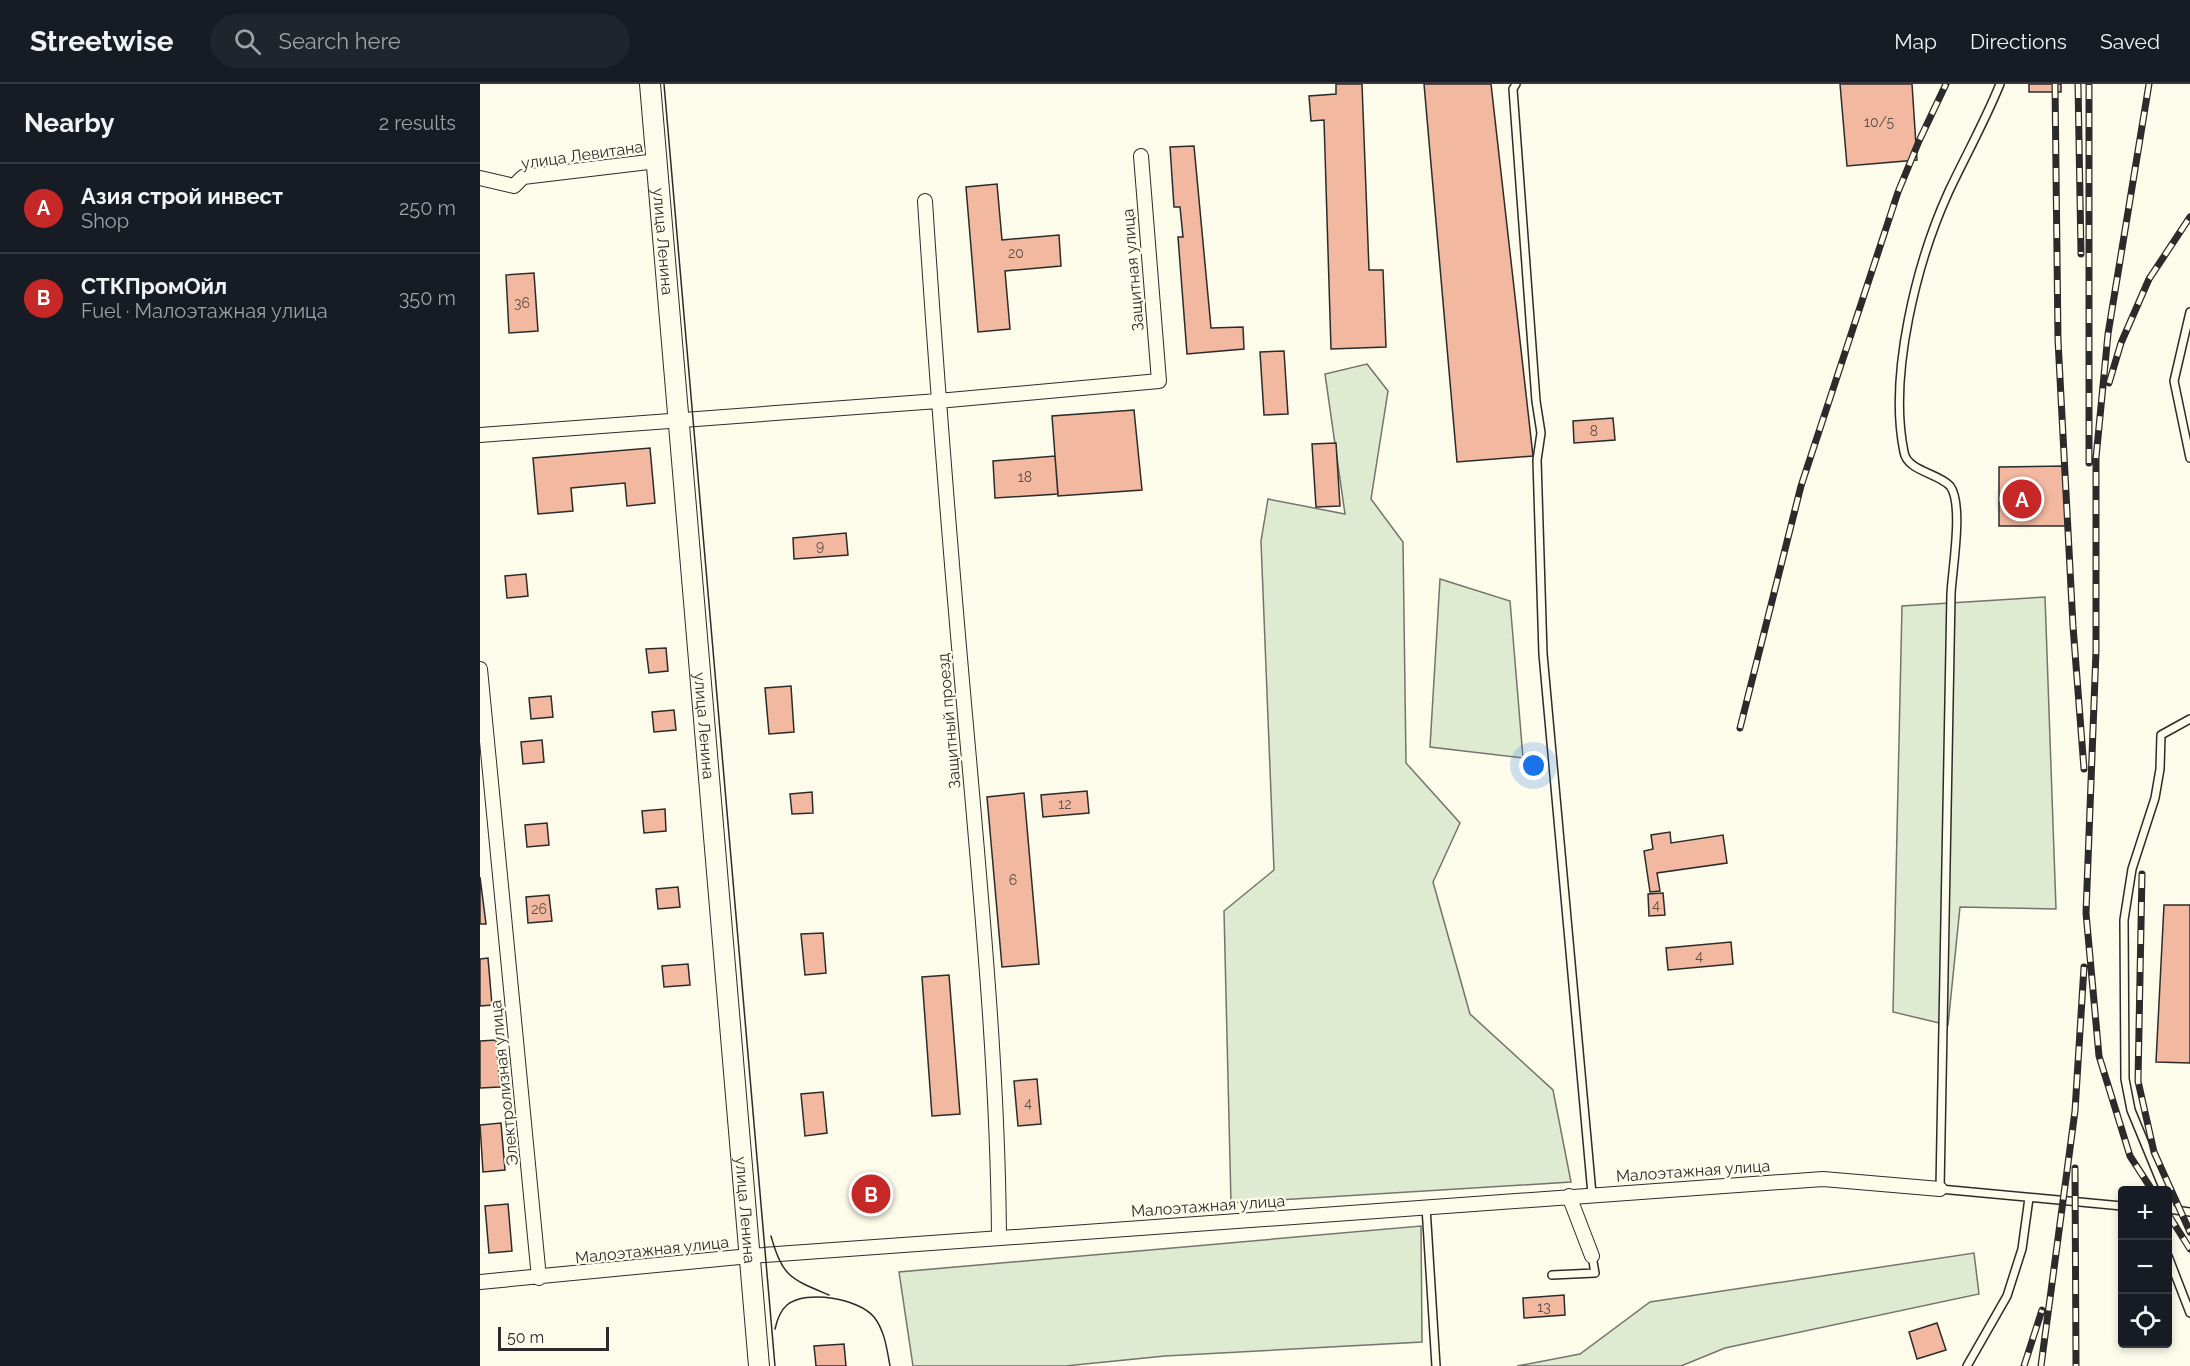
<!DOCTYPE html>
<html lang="en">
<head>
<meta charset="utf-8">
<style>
	:root { --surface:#171b24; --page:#20242c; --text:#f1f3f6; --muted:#9ea1a6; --line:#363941; --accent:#c62828 }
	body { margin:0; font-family:Raleway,sans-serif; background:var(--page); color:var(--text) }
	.controls { position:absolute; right:18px; bottom:18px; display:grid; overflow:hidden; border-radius:6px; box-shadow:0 3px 9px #0003 }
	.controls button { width:54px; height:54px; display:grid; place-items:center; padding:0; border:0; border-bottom:2px solid var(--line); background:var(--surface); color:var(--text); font:30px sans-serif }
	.scale { position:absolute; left:18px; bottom:15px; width:111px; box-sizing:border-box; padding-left:6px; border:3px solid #2b2b2b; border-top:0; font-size:16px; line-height:21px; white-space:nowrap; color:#2b2b2b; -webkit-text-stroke:4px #fdfbea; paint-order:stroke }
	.you { position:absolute; left:1054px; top:682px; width:21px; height:21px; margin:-15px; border:4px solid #fff; border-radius:50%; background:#1a73e8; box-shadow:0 0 0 9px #1a73e833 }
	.badge { display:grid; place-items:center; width:39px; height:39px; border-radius:50%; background:var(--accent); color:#fff; font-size:20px; font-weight:700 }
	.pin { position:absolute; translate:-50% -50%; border:3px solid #fff; box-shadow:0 2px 6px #0006 }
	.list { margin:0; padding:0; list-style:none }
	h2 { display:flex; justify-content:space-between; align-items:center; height:78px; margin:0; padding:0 24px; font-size:26px }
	h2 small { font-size:20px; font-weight:400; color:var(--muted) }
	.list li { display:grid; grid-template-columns:39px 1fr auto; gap:18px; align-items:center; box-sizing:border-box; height:90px; padding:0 24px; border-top:2px solid var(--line) }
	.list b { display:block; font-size:22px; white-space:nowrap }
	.list p { margin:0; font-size:20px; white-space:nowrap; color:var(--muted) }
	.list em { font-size:20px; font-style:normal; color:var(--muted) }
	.icon { flex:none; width:33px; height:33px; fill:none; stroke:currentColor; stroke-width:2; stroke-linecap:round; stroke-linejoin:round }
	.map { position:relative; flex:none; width:1710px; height:1282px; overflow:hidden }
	header { display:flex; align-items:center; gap:36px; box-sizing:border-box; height:84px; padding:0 30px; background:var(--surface); border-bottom:2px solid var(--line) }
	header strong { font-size:28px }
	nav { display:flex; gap:33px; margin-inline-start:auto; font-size:21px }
	.search { width:420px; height:54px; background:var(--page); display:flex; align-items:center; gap:15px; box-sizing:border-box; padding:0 21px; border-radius:33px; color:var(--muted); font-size:22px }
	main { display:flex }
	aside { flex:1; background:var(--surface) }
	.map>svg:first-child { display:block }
</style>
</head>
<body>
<header>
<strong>Streetwise</strong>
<div class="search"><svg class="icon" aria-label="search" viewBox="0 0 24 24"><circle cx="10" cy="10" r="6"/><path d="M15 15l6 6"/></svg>Search here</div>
<nav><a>Map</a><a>Directions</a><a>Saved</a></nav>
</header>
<main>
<aside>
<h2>Nearby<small>2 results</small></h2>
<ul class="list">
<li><span class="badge">A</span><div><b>Азия строй инвест</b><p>Shop</p></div><em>250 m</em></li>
<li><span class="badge">B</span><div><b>СТКПромОйл</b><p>Fuel · Малоэтажная улица</p></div><em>350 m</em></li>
</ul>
</aside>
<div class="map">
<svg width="1710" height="1282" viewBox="0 0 1710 1282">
	<rect width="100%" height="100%" fill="#fdfbea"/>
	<path fill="#deebd1" stroke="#74746e" stroke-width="1.5" d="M887 280 908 307 891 415 923 458 926 679 980 739 953 798 990 930 1073 1006 1091 1098 751 1119 744 827 794 786 781 457 788 415 865 430 845 290Z
		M960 495 1030 517 1043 674 950 663Z
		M1565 513 1576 825 1480 823 1468 941 1413 928 1422 522Z
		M941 1142 942 1258 685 1272 585 1282H433L419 1188Z
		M1494 1169 1499 1210 1245 1264 1201 1282H1037L1100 1270 1170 1218Z"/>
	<path fill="#f2b8a0" stroke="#2b2b2b" stroke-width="1.5" d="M856 0H882L889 186H903L906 263 851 265 844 36 831 37 829 12 856 10Z
		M944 0H1011L1053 372 977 378Z
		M1360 0H1432L1437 76 1367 82Z
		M1549 0H1581V8H1549Z
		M714 62 731 244 763 243 764 265 707 270 698 153H703L700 123H694L690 63Z
		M517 100 522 156 579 151 581 182 525 187 530 245 498 248 486 103Z
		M54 189 58 247 29 249 26 191Z
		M804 267 808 330 784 331 780 268Z
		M654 326 662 406 578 412 572 332Z
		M1133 334 1135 356 1094 359 1093 337Z
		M856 359 860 422 836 423 832 360Z
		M170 364 175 419 147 422 145 399 91 404 93 427 58 430 53 374Z
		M575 372 578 410 515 414 513 377Z
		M1586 382 1587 442H1519V383Z
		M366 449 368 471 314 475 313 454Z
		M46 490 48 512 27 514 25 492Z
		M186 564 188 587 169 589 166 565Z
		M311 602 314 648 289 650 285 604Z
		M71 612 73 633 51 635 49 614Z
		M194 626 196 646 174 648 172 628Z
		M62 656 64 678 43 680 41 658Z
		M607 707 609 729 563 733 561 711Z
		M332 708 333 729 312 730 310 710Z
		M544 709 559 880 522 883 507 713Z
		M185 725 186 747 164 749 162 727Z
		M67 739 69 761 47 763 45 741Z
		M1190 748 1191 759 1243 751 1247 779 1177 789 1180 807 1170 808 1164 767 1173 765 1171 751Z
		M0 793 6 840H0Z
		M198 803 200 823 178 825 176 805Z
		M1183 809 1185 831 1169 832 1168 810Z
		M69 811 72 837 48 839 46 813Z
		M1684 821H1710V979L1676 978Z
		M343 849 346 889 325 891 321 850Z
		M1251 858 1253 880 1188 886 1186 864Z
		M8 874 12 921 0 922V875Z
		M208 880 210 901 184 903 182 882Z
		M469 891 480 1030 452 1032 442 893Z
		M16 956 20 1003 0 1004V957Z
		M557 995 561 1040 538 1042 534 997Z
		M343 1008 347 1049 325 1052 321 1010Z
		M21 1039 25 1086 3 1088 0 1041Z
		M28 1120 32 1167 9 1169 5 1122Z
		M1084 1211 1085 1231 1044 1234 1043 1214Z
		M1457 1239 1466 1266 1437 1275 1429 1248Z
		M364 1260 366 1282H336L334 1262Z"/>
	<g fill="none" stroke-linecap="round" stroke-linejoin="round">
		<defs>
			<path id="lane" d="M1036 0 1033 5 1056 317 1061 349 1057 376 1063 570 1112 1110
				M1520 0C1505 37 1486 71 1469 107 1437 177 1408 291 1424 368 1427 387 1458 389 1470 402 1484 420 1472 486 1471 510L1460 1105 1642 1122
				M1710 228 1694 297 1710 374
				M1684 1106 1651 1026 1645 995 1644 836 1652 785 1675 714 1680 685 1681 651 1710 635
				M1688 1116 1691 1125
				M946 1123 956 1282
				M1688 1125 1710 1128
				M1688 1172 1710 1229
				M1072 1191 1115 1189 1112 1172
				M1487 1282 1527 1212 1542 1165 1549 1114"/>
			<path id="street" d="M0 94 34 102 43 93 177 77
				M445 117C457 303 472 489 489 675 503 835 518 994 519 1154
				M0 351 458 317 679 297 661 72
				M0 585 59 1194
				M1089 1112 1112 1172
				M0 1198 270 1172 1343 1095 1460 1105"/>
			<g id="secondary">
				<path id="s1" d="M170 0 279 1282"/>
			</g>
		</defs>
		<use href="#lane" stroke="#2b2b2b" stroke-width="10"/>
		<use href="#street" stroke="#2b2b2b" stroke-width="16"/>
		<use href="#secondary" stroke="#2b2b2b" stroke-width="22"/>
		<use href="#lane" stroke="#fdfbea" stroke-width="7"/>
		<use href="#street" stroke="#fdfbea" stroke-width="14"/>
		<use href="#secondary" stroke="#fdfbea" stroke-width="20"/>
		<path stroke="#2b2b2b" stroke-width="1.5" d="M184 0 295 1282
			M291 1152C302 1193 311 1195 349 1211
			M295 1245C297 1236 300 1227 307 1221 327 1205 379 1215 394 1233 405 1247 407 1266 410 1282"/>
		<defs>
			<path id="rail" d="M1575 0 1578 256 1593 542 1604 685
				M1598 0 1601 170
				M1669 0 1628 250 1616 374V567L1606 829 1619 972 1650 1072 1672 1106
				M1629 299 1641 259 1669 195 1710 133
				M1609 379V0
				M1260 644 1321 402 1418 108 1439 57 1466 0
				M1662 790 1658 997 1674 1068 1710 1148
				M1595 1084 1596 1282
				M1688 1130 1710 1165
				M1544 1282 1562 1226
				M1561 1282 1595 1027 1604 883"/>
		</defs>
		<use href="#rail" stroke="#2b2b2b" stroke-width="7"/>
		<use href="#rail" stroke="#fdfbea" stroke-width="4.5" stroke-dasharray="14" stroke-linecap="butt"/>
	</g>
	<g text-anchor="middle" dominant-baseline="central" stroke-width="4.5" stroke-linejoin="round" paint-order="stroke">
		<g font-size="14" fill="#5d4e48">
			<text x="1399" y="38">10/5</text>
			<text x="536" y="169">20</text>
			<text x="42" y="219">36</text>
			<text x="1114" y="347">8</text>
			<text x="545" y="393">18</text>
			<text x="340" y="462">9</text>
			<text x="585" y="720">12</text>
			<text x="533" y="796">6</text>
			<text x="1176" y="821">4</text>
			<text x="59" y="825">26</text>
			<text x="1219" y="872">4</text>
			<text x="548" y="1019">4</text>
			<text x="1064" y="1223">13</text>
		</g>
		<g font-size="16" fill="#2b2b2b" stroke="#fdfbea">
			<text transform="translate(102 71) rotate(-8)">улица Левитана</text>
			<text stroke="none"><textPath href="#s1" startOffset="158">улица Ленина</textPath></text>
			<text transform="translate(653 186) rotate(-95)">Защитная улица</text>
			<text transform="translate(469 637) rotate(-95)">Защитный проезд</text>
			<text stroke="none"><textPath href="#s1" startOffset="644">улица Ленина</textPath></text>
			<text transform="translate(24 999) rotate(-96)">Электролизная улица</text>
			<text transform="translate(1213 1087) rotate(-4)">Малоэтажная улица</text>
			<text transform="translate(728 1122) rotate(-4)">Малоэтажная улица</text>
			<text stroke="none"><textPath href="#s1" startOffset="1130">улица Ленина</textPath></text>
			<text transform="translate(172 1166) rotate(-6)">Малоэтажная улица</text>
		</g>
	</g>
</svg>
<div class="controls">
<button>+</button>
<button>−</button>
<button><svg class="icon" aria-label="locate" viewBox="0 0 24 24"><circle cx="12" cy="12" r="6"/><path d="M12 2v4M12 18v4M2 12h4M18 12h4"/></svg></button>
</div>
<div class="scale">50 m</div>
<div class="you"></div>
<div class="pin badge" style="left:1542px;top:415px">A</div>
<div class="pin badge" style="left:391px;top:1110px">B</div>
</div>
</main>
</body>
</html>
